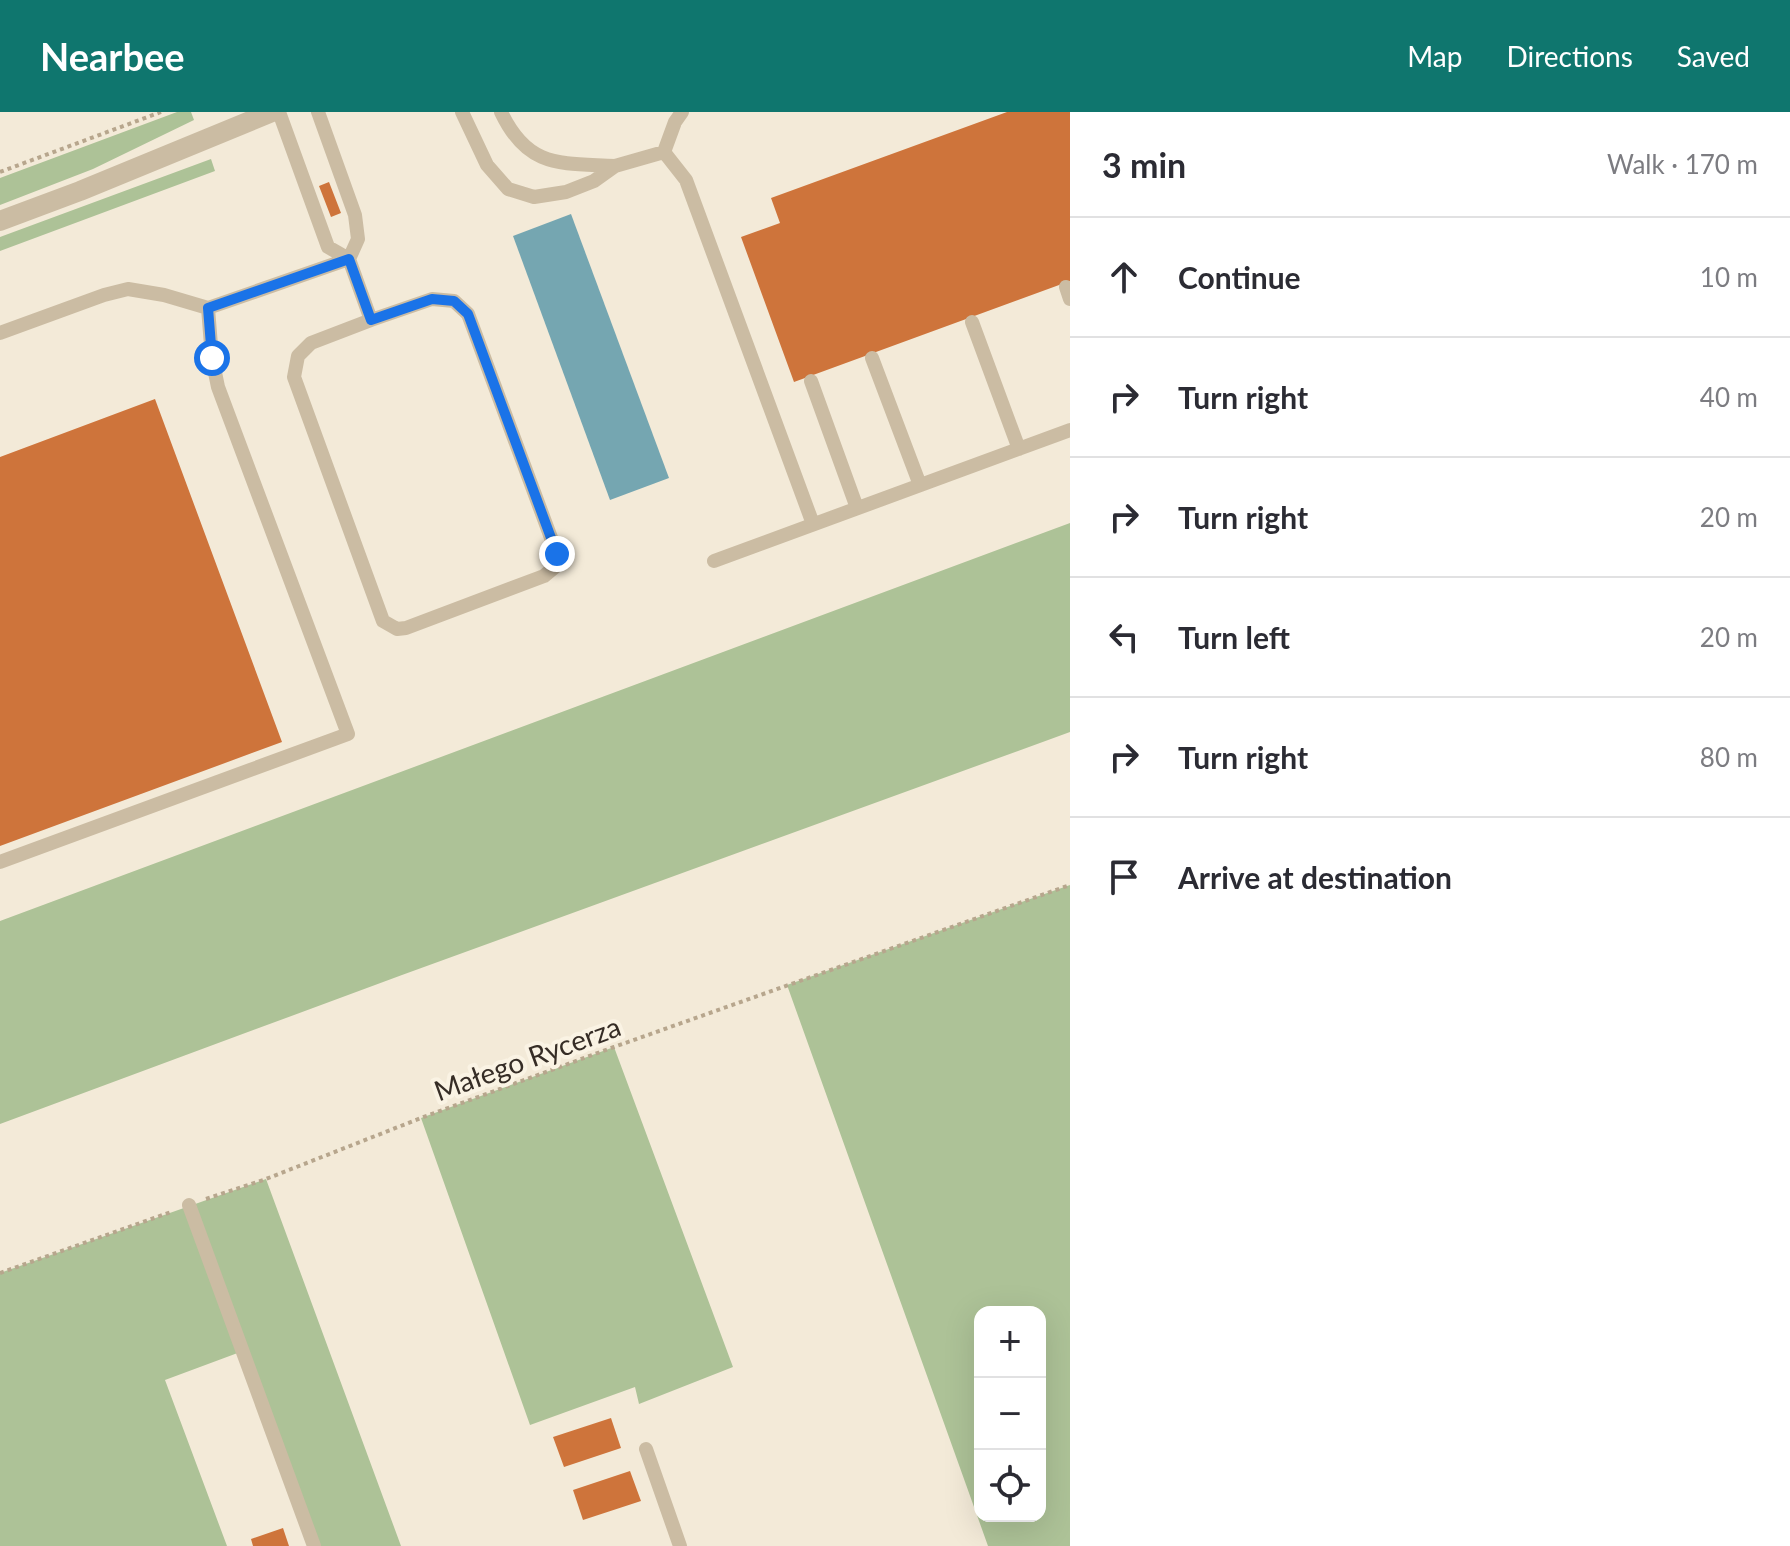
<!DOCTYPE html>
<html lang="en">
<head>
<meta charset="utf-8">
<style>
	:root { --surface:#fff; --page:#f2f2f3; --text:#2b2b33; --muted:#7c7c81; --line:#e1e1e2; --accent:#0f766e }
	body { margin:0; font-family:Lato,sans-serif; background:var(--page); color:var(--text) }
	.controls { position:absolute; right:24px; bottom:24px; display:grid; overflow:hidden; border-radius:16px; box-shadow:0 8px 32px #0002 }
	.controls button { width:72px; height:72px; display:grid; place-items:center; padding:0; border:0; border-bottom:2px solid var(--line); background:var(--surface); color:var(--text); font:40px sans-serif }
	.stop { position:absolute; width:24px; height:24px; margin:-18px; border:6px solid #1a73e8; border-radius:50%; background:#fff }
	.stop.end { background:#1a73e8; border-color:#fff; box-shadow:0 2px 8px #0008 }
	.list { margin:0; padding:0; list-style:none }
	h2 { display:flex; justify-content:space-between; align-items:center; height:104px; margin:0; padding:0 32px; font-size:34px }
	h2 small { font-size:26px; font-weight:400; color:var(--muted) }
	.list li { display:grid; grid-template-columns:52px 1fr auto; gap:24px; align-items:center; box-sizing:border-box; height:120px; padding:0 32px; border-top:2px solid var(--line) }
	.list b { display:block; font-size:30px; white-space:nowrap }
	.list em { font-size:26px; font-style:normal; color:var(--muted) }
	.icon { flex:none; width:44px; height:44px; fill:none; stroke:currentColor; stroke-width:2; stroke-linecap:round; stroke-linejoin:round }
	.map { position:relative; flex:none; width:1070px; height:1434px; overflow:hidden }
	header { display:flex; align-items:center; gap:48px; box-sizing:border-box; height:112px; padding:0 40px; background:var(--accent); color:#fff }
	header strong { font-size:38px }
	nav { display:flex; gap:44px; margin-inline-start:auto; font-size:28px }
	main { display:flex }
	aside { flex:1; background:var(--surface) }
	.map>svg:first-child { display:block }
</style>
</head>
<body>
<header>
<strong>Nearbee</strong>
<nav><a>Map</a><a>Directions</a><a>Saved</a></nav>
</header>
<main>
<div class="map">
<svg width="1070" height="1434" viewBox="0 0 1070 1434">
	<rect width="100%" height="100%" fill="#f3ead8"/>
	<path fill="#adc297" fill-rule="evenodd" d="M177 0H191L194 8 93 57 0 93V66Z
		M211 47 215 59 0 139V125Z
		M1070 411V620L402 863 0 1012V809Z
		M1070 773V1434H988L787 873ZM980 1200H1040V1404H980Z
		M614 935 733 1255 639 1292 635 1275 530 1313 421 1006Z
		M266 1067 401 1434H314L243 1239 165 1268 227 1434H0V1161Z"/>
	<path fill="#75a6b1" d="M571 102 669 366 610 388 513 124Z"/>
	<path fill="#ce743b" d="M1007 0H1070V169L794 270 741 125 780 111 771 86Z
		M329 70 341 101 331 105 319 74Z
		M155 287 282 630 0 734V345Z
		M611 1306 621 1336 564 1355 553 1325Z
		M630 1359 641 1389 583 1408 573 1378Z
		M283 1416 289 1434H253L251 1427Z"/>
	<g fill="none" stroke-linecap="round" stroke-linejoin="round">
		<path stroke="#b7a68d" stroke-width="4" stroke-dasharray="4 4" stroke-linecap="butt" d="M0 60 161 0
			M206 1087 266 1067 421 1006 614 935 1070 773
			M0 1161 171 1100"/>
		<path stroke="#cbbca3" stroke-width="14" d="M279 0 328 135 349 147 371 208 311 231 298 244 294 265 383 509 397 517 406 516 544 464 556 454 557 442 468 202 454 189 432 187 371 208
			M462 0 487 53 508 77 534 85 566 80 594 69 615 54 664 40 686 68 813 412
			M501 0C528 57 561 51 615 54
			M664 40 675 10 682 0
			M1066 175 1070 187
			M972 210 1019 337
			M0 221 104 183 128 177 164 183 208 196 349 147 358 127 355 103 318 0
			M872 246 920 373
			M811 269 857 396
			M714 449 1070 318
			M0 750 348 622 218 275 212 246 208 196
			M189 1093 314 1434
			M646 1337 680 1434"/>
		<path stroke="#cbbca3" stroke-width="20" d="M0 109 80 79 272 0"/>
	</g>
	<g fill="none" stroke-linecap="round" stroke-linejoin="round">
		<path stroke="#1a73e8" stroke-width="10" d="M212 246 208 196 349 147 371 208 432 187 454 189 468 202 557 442"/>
	</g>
	<g text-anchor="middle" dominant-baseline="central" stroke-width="8" stroke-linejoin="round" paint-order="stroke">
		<g font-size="28" fill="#362d26" stroke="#faf3e4">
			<text transform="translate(527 946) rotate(-20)">Małego Rycerza</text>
		</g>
	</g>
</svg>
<div class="controls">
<button>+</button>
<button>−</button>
<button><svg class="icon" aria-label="locate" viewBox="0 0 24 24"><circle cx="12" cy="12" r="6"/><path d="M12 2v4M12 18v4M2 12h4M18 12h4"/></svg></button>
</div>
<div class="stop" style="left:212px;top:246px"></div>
<div class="stop end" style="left:557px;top:442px"></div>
</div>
<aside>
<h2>3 min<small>Walk · 170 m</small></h2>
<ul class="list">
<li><svg class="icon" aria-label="ahead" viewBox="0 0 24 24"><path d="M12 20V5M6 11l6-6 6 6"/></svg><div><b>Continue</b></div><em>10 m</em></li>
<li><svg class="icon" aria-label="right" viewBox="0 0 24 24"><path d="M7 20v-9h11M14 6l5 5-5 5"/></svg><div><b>Turn right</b></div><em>40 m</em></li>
<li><svg class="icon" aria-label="right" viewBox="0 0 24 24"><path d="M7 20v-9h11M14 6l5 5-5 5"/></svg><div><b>Turn right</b></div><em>20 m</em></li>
<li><svg class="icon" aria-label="left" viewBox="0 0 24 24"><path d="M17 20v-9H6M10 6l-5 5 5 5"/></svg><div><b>Turn left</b></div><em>20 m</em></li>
<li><svg class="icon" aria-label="right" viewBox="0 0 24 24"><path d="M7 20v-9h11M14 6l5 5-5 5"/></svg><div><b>Turn right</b></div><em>80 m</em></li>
<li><svg class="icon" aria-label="arrive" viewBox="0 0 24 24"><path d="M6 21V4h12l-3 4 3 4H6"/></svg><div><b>Arrive at destination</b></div></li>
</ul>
</aside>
</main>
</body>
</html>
